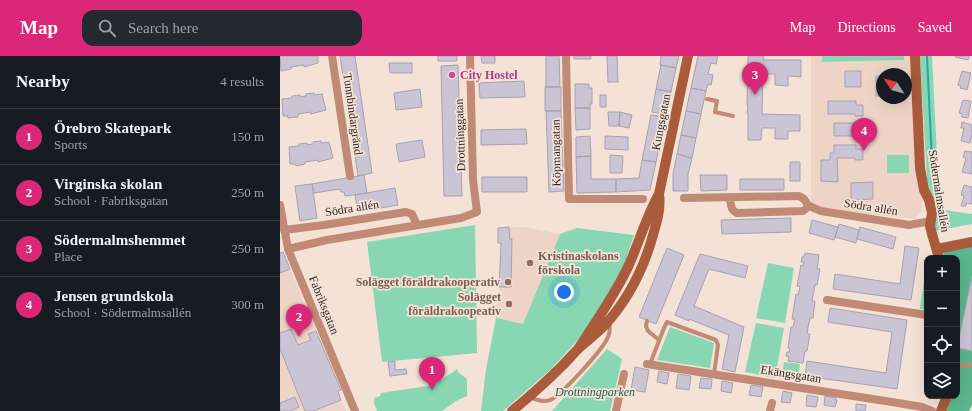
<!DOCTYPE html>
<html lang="en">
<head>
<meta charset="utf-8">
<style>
	:root { --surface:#171b24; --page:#242831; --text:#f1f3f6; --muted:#9ea1a6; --line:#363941; --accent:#db2777 }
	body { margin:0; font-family:"Times New Roman",serif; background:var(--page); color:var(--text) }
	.controls { position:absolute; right:12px; bottom:12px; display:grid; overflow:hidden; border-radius:8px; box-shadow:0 4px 16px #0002 }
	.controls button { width:36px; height:36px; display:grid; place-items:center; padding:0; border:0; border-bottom:1px solid var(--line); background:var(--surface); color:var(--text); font:20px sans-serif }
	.compass { position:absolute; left:596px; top:12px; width:36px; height:36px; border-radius:50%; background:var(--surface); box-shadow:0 4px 16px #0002; rotate:306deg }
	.you { position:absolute; left:284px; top:236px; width:14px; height:14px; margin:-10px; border:3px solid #fff; border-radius:50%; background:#1a73e8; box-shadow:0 0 0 6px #1a73e833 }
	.badge { display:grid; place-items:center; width:26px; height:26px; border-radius:50%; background:var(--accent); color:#fff; font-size:13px; font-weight:700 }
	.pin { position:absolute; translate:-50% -33px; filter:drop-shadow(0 1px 2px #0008) }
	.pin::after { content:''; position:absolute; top:21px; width:14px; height:12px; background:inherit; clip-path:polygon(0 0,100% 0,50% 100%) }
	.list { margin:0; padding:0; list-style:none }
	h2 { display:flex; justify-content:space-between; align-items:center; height:52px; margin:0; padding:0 16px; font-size:17px }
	h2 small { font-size:13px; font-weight:400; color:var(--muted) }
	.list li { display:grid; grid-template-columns:26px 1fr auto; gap:12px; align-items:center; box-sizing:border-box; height:56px; padding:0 16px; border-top:1px solid var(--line) }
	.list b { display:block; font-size:15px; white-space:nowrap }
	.list p { margin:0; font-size:13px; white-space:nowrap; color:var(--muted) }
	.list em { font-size:13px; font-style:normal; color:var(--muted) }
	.icon { flex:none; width:22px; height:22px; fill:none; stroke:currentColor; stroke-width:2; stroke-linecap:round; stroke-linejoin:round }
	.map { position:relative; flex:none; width:692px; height:355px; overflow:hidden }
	header { display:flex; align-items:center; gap:24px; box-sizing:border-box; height:56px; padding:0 20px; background:var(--accent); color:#fff }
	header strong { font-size:19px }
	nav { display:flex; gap:22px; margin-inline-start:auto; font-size:14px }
	.search { width:280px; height:36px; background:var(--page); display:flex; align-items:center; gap:10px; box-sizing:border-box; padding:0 14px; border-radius:12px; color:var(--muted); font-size:15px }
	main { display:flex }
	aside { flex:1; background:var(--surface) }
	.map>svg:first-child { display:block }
</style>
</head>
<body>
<header>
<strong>Map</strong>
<div class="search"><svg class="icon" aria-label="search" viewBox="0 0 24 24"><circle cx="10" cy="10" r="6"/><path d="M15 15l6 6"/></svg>Search here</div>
<nav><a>Map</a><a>Directions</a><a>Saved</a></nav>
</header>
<main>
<aside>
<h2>Nearby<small>4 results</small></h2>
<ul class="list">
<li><span class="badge">1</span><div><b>Örebro Skatepark</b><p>Sports</p></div><em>150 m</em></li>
<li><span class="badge">2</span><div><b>Virginska skolan</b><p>School · Fabriksgatan</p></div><em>250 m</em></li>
<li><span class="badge">3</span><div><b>Södermalmshemmet</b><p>Place</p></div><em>250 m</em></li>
<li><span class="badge">4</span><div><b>Jensen grundskola</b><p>School · Södermalmsallén</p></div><em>300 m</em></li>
</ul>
</aside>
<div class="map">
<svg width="692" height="355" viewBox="0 0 692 355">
	<rect width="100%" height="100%" fill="#f4e2d7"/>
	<path fill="#edd4c6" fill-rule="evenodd" d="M531 0H542V6L624 4V0H631L642 155 635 163 539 153 531 149ZM602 18H626V42H602Z
		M229 171H244L280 178 243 268 216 262 217 236H219V231H231L232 183H230Z
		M3 196 61 334 58 336 66 355H0V197Z"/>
	<path fill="#88d7b2" d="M542 0H624V4L542 6Z
		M640 0H652L659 140 664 154 692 158V168L655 175 654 152 647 124Z
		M607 99H629V117H607Z
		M195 169 197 297 102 306 87 186Z
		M297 172 354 179 338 227 307 274 271 313 223 355H201L206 313 216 262 243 268 280 178Z
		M647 204V254L640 253Z
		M488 207 514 212 505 267 476 262Z
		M476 267 504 272 495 322 465 316Z
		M390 271 434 287 430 312 377 304Z
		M327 293 342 303 330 355H272Z
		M504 306 520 308 518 323 502 321Z
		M177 313 179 317 187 323V340L176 345 162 355H97L94 347V342L100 340 101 337 154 329Z"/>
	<path fill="#5bb68d" d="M692 190V349L689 355H666L668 352 670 340H677V202H664L663 195Z"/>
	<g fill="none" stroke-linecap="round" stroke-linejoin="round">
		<path stroke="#22a8a8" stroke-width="2" d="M647 0 653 127"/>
	</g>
	<path fill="#cbc4d5" stroke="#a8a1b1" d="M0 0H38V7L24 11V9L11 11V13L1 15Z
		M60 0H75L92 117 78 120Z
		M158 0H177V5H158Z
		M201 0H215V7H202Z
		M266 0H279L280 31H266Z
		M294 0H311V3H294Z
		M327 0H337L338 26H328Z
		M381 0H399L396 12 380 9Z
		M418 0H438L436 8 431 7 428 18 433 19 431 29 428 28 426 35 411 32Z
		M468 0H484L483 4H521V21L508 20V30L495 29V18H483L482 58 520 59V75H508V83H495V72H482L481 84H468V58L467 57 468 49H467Z
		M675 0H689L688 4 675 1Z
		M109 7H132V17H110Z
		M178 9 182 140H164L161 10Z
		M381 9 396 12 391 36 376 33Z
		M565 15H581V31H565Z
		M682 15 691 17 687 34 680 32 681 30 678 29Z
		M596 20H602V40H596Z
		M244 25 245 41 200 42 199 27Z
		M295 28H309V32H312V48H310V52H295Z
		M265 31H281V55H265Z
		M411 32 426 35 421 58 406 55Z
		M140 33 142 51 116 54 114 37Z
		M376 33 391 36 387 59 372 56Z
		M34 37V39L42 38 46 54 31 58V56L18 58V61L8 62V60H3L2 43 12 42V40L20 39V41L26 40V38Z
		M320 39H326V51H320Z
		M683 44 691 45 688 62 682 61V58L679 57Z
		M548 45H576V49H583V60H575V58H548Z
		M295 52H310V73L296 74Z
		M266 55H281L284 135 269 136Z
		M406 55 421 58 416 82 401 79Z
		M328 56H340L339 70H329Z
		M340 56 352 59 349 72 339 70Z
		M371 59 385 61 376 106 362 104Z
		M682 66 692 69V78L690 87 681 85 684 72H681Z
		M554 67H576V71H583V82H575V80H554Z
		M246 73 247 88 201 89V74Z
		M401 79 416 82 412 102 397 98Z
		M310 80 311 100 296 101V81Z
		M325 80 348 81V94L325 93Z
		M142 84 145 101 119 106 116 88Z
		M41 85V87L49 86 53 102 38 106V104L25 106V108L16 110 15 108H10L9 91 19 90V88L27 87V89L33 88V86Z
		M554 89H576V93H583V104H575V102H557L558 126 541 125V104H550V97H554Z
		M685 95 692 96V118L682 116 686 102 683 101Z
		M397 98 412 102 408 118V135H393V118Z
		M330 99 343 100 342 117H330Z
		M311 100V123H336V136L297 137 296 101Z
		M362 104 376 106 370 134 336 136V123L359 122Z
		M510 106H520V125H510Z
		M84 119 87 137 65 140 64 136H61L60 133 34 137 32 128Z
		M420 119H447V134L421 135Z
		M202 121H247V136H202Z
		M460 123H504V134H460Z
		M593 126V143L571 144V127Z
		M32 128 37 162 20 165 15 130Z
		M684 129 692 131V148L686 147V150H681L684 140 681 139Z
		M115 132 118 149 78 156 75 139Z
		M511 162V176L442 178 441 164Z
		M532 164 558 171 554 184 529 177Z
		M559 168 579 174 576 187 555 181Z
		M229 171 230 183H232L231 231H219L221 187H218V172Z
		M580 171 616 181 613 193 577 183Z
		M625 190 639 192 631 244 553 233 555 218 620 228Z
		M387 192 404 199 376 268 359 261Z
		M3 196 10 213 0 217V197Z
		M525 197 539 199 537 213H540L537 229H535L532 245H535L533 262H530L528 271 527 278H530L527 295H525L523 307 508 305 509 301 506 300 507 296H509L510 293 508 292 511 271H513L515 263H512L516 238 518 239 520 231 517 230 521 209 523 210 524 206H521L522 201H524Z
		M420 198 468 210 465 222 429 213 414 250 464 271 455 316 442 313 449 279 409 263V265L395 259Z
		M692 220V295L677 292Z
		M550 252 627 264 617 333 525 320 527 305 606 317 612 276 548 266Z
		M11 273 18 289 31 284 28 278 36 275 61 334 58 335 61 344 33 355H25L0 293V277Z
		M115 305V314L126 313 127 318 110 320 108 306Z
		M355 311 369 314 365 336 351 334Z
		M379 315 389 317 387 328 377 326Z
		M398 318 411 320 409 334 396 332Z
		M421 322 432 323 431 333 419 332Z
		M442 325 453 327 451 337 441 335Z
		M471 329 483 331 481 341 469 339Z
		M503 335 512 337 510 347 501 346Z
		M527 339 538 341 536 351 526 350Z
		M545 340 556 342 555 344H557L555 351 544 349Z
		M15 341 19 351 11 355H0V347Z
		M576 348 586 349 585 355H576Z"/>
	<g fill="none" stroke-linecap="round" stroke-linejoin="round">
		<path stroke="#c18a74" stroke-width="4" d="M427 43 437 45 435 56 453 60
			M367 265 366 270 368 275 379 284
			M370 308 384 272 387 266 436 284 438 289 434 318
			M677 308 687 310 692 308
			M249 341C255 343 263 347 270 344 280 341 324 292 328 281 330 277 330 271 329 266"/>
		<path stroke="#c18a74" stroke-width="8" d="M52 0 70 120
			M286 0 289 143H363
			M450 141C451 148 450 154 457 157L523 155 529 150
			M404 142 519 140 524 143 529 150 541 155 629 169 651 165
			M0 149 8 193 75 355
			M4 174 44 169 126 156 132 158 137 169
			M8 193 47 184 181 162 197 156 193 124 190 0
			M547 244 647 259
			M367 308 612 346 642 351 652 355
			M336 355 344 318
			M490 355 492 347"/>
		<path stroke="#aa5b3b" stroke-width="10" d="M635 0 640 112 644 134 649 144 652 157 650 170 652 178 659 202
			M657 193 692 186
			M298 293C316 266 334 240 348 211 359 187 366 161 379 138L408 0
			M232 355C249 341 266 326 282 310 288 304 293 298 299 292 307 285 316 278 324 270 347 245 364 212 373 179 377 165 381 153 379 138
			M661 355 667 340"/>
	</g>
	<circle fill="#d1479c" stroke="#f4e2d7" stroke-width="1.5" cx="172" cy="19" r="4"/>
	<g fill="#8d6e63" stroke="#f4e2d7" stroke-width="1.5">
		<circle cx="250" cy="207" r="4"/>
		<circle cx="228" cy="226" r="4"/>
		<circle cx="229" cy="248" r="4"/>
	</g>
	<g text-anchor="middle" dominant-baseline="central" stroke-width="3.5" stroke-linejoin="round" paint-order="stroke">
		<g font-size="12" font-weight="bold" fill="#b23c85" stroke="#f4e2d7" text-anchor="start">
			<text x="180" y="19">City Hostel</text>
		</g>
		<g font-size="12" fill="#2f2824" stroke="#f4e2d7">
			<text transform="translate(73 58) rotate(82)">Tunnbindargränd</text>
			<text transform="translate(381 66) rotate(-79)">Kungsgatan</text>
			<text transform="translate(180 79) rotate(-92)">Drottninggatan</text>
			<text transform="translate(276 97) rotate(-91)">Köpmangatan</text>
			<text transform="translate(659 135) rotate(81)">Södermalmsallén</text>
			<text transform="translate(591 151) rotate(9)">Södra allén</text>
			<text transform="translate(72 152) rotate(-9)">Södra allén</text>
			<text transform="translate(44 249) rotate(68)">Fabriksgatan</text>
			<text transform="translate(511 318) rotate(9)">Ekängsgatan</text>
		</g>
		<g font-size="12" font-weight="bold" fill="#785e54" stroke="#f4e2d7" text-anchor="end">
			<text x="258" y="200" text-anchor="start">Kristinaskolans<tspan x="258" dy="14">förskola</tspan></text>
			<text x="220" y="226">Solägget föräldrakooperativ</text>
			<text x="221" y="241">Solägget<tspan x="221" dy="14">föräldrakoopeativ</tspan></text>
		</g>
		<g font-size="12" font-style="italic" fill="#1f6348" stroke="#f4e2d7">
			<text x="315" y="336">Drottningparken</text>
		</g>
	</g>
</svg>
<div class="controls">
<button>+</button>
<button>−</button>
<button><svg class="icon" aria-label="locate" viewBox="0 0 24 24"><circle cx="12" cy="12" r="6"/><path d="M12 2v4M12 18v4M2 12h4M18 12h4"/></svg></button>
<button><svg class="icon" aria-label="layers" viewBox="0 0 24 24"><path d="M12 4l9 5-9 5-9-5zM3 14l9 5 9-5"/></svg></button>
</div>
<svg class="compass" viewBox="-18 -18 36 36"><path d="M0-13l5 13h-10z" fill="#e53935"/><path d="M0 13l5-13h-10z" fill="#9ea1a6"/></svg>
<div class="you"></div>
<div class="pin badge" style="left:152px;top:334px">1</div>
<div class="pin badge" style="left:19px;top:281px">2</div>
<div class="pin badge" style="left:475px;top:39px">3</div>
<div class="pin badge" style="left:584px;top:95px">4</div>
</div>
</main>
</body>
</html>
